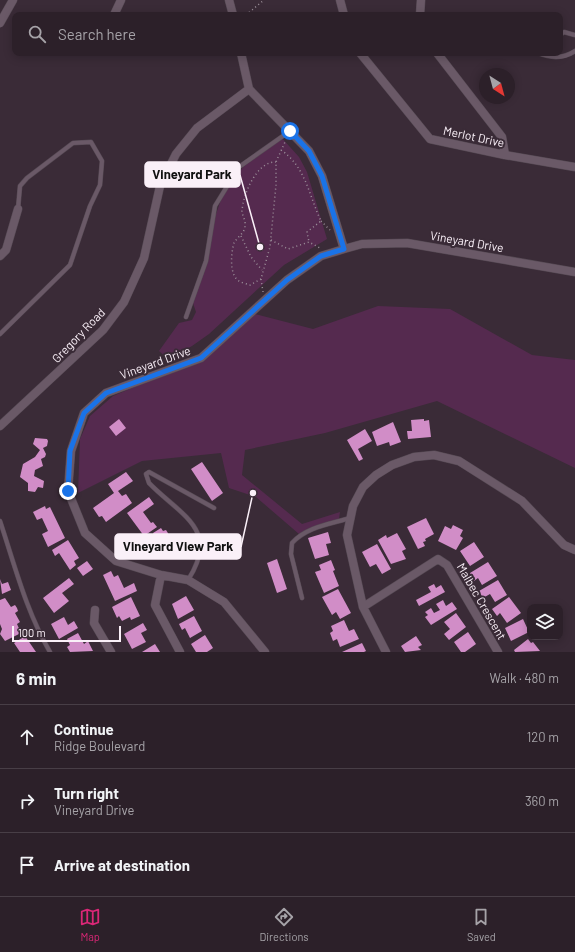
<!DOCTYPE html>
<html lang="en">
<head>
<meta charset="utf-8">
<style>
	:root { --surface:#2c2029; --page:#342831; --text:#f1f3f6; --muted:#a6a3a8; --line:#483e46; --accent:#db2777 }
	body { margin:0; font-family:Barlow,sans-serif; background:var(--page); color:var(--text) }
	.controls { position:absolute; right:12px; bottom:12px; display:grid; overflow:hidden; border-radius:8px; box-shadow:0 2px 10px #0003 }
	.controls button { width:36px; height:36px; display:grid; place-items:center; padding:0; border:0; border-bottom:1px solid var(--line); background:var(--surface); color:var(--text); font:20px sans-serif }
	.compass { position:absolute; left:479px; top:68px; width:36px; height:36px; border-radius:50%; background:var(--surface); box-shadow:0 2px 10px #0003; rotate:144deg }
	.scale { position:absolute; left:12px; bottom:10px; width:109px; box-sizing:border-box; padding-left:4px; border:2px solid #faf0f8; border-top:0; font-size:11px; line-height:14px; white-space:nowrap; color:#faf0f8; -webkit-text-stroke:3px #3a2b37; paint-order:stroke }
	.stop { position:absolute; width:12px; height:12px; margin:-9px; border:3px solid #1a73e8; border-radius:50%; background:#fff }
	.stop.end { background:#1a73e8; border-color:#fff; box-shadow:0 1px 4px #0008 }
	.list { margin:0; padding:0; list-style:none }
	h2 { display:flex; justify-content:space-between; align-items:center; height:52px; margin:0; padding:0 16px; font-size:17px }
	h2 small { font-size:13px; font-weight:400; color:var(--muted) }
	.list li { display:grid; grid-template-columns:26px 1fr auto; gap:12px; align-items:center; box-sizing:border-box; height:64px; padding:0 16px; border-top:1px solid var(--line) }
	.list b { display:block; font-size:15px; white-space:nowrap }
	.list p { margin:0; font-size:13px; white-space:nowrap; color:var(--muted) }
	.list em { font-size:13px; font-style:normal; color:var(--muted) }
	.icon { flex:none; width:22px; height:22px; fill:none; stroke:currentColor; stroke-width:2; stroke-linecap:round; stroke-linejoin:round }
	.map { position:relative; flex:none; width:575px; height:652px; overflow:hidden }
	.search { position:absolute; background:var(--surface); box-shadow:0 2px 10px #0003; left:12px; right:12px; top:12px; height:44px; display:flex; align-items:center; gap:10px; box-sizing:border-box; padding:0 14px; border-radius:8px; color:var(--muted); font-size:15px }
	.sheet { height:244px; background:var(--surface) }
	nav { display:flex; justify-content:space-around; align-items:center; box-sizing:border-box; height:56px; border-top:1px solid var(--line); background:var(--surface); font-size:11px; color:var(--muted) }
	nav a { display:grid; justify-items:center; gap:2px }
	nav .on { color:var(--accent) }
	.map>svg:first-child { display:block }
</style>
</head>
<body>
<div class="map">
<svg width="575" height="652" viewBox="0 0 575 652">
	<rect width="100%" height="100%" fill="#3a2b37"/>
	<path fill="#552a4f" d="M281 137 299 157 307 172 327 239 284 265 209 334 192 346 168 359 159 351 179 323 192 320 196 312 192 300 206 257 216 214 223 194 243 167Z
		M378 306 450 309 532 355 575 360V468L437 401 325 433 245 450 242 475 302 524 340 512 339 519 299 534 256 497 229 488 221 453 142 461 78 493 80 439 90 416 113 396 210 355 255 314 313 329Z"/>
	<path fill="#d18dc7" d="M119 419 126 428 116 436 109 427Z
		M424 419V421L429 420 431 437 408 439 407 431H412L411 420Z
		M393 422 401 442 390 446 389 442 377 446 372 432Z
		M365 429 372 441 358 449 363 459 359 461 347 440Z
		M35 438 47 439 48 441 47 446 43 448 46 454 45 457 41 459 43 466 35 470 34 476 44 481 43 488 38 487 35 492 28 491V483L20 477 23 464 35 457 40 450 33 444Z
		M202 462 223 493 212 501 191 469Z
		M126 472 133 481 118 491 122 496 126 494 132 503 106 522 102 516 99 517 93 508 114 493 108 484Z
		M149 497 154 504 143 512 151 523 153 522 157 527 144 536 127 513Z
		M45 506 46 509 50 507 65 538 48 547 42 534 48 531 42 518 37 520 33 512Z
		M426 518 434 534 425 539 426 541 423 542 425 546 418 549 407 527Z
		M453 525 463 530 460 536 463 538 456 550 438 541 445 526 451 529Z
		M161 528 163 531 166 530 171 538H174L182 546 187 543 192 549 186 555 178 558 176 556 169 558 154 545 156 542 153 533Z
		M328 532 331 543 326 544 329 555 315 559 308 538Z
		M397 533 406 549 402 551 406 559 391 564 378 540 386 535 387 538Z
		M68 540 79 558 74 561 76 565 70 570 59 553 55 556 52 550Z
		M474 542 484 557 470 566 460 551Z
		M377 544 391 569 382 574 376 564 370 567 362 552Z
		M277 559 287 589 277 593 267 563Z
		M331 560 335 570 333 571 339 586 324 593 315 572 321 570 319 565Z
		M87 561 93 569 83 576 77 568Z
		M488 562 497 576 482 585 478 578 474 581 470 573Z
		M111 571 114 577 118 575 124 588 134 583 137 591 115 601 103 575Z
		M69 578 74 584 62 593 69 601 54 613 43 598Z
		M0 579 2 584 8 582 11 590 2 594Z
		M498 580 507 595 495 602 490 594 483 598 479 591Z
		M434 584 436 588 441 585 445 592 419 606 416 600 431 592 428 587Z
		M338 589 351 613 340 619 336 612 332 615 322 597Z
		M186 596 194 610 178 619 172 604Z
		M131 597 140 616 131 620 130 617 122 621 119 616 117 618 112 607Z
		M509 597 521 613 507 623 500 613 497 616 492 609Z
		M5 598 11 607 15 605 17 608 18 611 15 613 20 622 17 624 21 633 5 641 0 634 2 629 0 624V600Z
		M443 600 446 606 452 602 457 609 431 625 425 617 428 615 425 612 431 608 434 613 440 610 436 604Z
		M456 613 466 627 449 640 444 634 450 629 444 622Z
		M194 616 202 631 190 638 185 628 182 630 179 624Z
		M64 617 68 625 74 621 78 628 59 639 51 624Z
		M523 619 529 632 511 641 505 628Z
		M344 620 349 631 354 629 359 639 340 647 337 639 333 641 330 633 333 631 331 626Z
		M143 623 147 630 141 633 146 642 132 649 124 634Z
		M468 632 476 644 465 652H461L454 642Z
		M78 633 84 644 88 641 93 651 70 652 67 647 70 645 67 639Z
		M205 635 213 648 207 652H196L191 644Z
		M25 636 36 652H20L14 643Z
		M416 636 422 645 418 647 421 650 405 652 401 646Z
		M528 639 531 643 533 642 540 651 515 652 514 650Z
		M362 643 366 651 364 652H342Z
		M155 644 160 652H142Z"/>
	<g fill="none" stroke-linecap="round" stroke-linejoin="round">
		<defs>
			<path id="lane" d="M560 35 564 32 575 35
				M538 53C550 58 563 59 575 51
				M186 317 206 261 215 206 239 167 290 131
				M0 334 70 265 90 206 100 185 102 161 91 142 73 143 27 178 20 186 18 209
				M0 521C15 566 26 611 50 652
				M188 580C221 529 180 515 149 483L146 474 149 472 214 508
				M302 598 291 554 292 543C306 527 330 524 350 518"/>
			<path id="street" d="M229 0 233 15
				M340 0 344 15
				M114 15 121 0
				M420 15 421 0
				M0 23 13 0
				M241 53 249 89 309 151 322 176 344 249
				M360 53 430 139 505 155 575 167
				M437 53 502 137 505 155
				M0 256 6 250 18 209
				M0 426 103 330 124 302 144 258 160 186 176 154 197 128 249 89
				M161 575 155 605 180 652
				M363 607 438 559 447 565 498 652
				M95 610 94 623 111 652
				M265 652 224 602 188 580 161 575 116 561 85 533 68 491 71 451 84 413 106 393 201 358 287 280 321 256 344 249 362 244 407 243 575 272
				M386 652 363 607 347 535 353 506 363 487 376 475 392 465 414 457 434 455 459 461 522 501 564 545 575 550"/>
		</defs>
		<use href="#lane" stroke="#554953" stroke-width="5"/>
		<use href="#street" stroke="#554953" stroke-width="9"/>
		<path stroke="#9c909a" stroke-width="1.5" stroke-dasharray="1 3" stroke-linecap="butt" d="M246 15 264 0
			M281 150C306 167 309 196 321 221L307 232 309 242
			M321 221 330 230
			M241 236 251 257 262 270
			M271 240 288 249 309 242 320 248
			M261 279 250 285C247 284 242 283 239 281 229 275 231 253 234 243 237 237 245 233 245 226 246 221 242 215 242 211 243 194 257 161 276 162
			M263 292 261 279 270 247 276 185V162L285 142"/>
		<use href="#lane" stroke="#6a5967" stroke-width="4"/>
		<use href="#street" stroke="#6a5967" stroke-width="8"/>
	</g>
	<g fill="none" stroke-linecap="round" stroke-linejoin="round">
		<path stroke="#1a73e8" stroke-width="5" d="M68 491 70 451 84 413 106 393 201 358 287 280 321 256 344 249 322 176 309 151 290 131"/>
	</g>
	<g text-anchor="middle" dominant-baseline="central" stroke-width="4" stroke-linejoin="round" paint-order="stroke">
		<g font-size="12" fill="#faf0f8" stroke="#3a2b37">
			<text transform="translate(474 136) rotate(12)">Merlot Drive</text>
			<text transform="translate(467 241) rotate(10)">Vineyard Drive</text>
			<text transform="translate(78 335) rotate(-46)">Gregory Road</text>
			<text transform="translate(155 362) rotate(-20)">Vineyard Drive</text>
			<text transform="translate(482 601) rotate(60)">Malbec Crescent</text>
		</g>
	</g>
	<path fill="none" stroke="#faf0f8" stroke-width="1.5" d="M260 247L240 175M253 493L241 547"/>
	<g fill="#faf0f8" stroke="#3a2b37" stroke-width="1.5">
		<circle cx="260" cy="247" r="4"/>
		<circle cx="253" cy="493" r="4"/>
	</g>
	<g fill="#faf0f8" stroke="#faf0f8" stroke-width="1.5">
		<rect x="145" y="162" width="95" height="25" rx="4"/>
		<rect x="115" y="534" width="126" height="25" rx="4"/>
	</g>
	<g font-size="13" text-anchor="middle" font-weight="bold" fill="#111">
		<text x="192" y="179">Vineyard Park</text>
		<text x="178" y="551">Vineyard View Park</text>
	</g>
</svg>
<div class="controls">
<button><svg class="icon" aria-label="layers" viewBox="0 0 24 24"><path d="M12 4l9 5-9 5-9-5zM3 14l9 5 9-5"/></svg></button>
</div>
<svg class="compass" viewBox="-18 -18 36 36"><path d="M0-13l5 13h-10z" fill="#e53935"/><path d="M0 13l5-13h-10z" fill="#a6a3a8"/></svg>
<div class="scale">100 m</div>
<div class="stop" style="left:290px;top:131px"></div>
<div class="stop end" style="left:68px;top:491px"></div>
<div class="search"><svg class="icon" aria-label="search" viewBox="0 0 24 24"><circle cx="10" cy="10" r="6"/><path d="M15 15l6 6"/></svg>Search here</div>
</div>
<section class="sheet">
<h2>6 min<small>Walk · 480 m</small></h2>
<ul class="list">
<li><svg class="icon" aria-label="ahead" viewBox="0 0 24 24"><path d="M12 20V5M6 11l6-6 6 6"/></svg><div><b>Continue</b><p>Ridge Boulevard</p></div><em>120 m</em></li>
<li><svg class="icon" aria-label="right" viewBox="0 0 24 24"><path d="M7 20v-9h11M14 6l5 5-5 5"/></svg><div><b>Turn right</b><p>Vineyard Drive</p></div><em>360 m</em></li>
<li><svg class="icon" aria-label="arrive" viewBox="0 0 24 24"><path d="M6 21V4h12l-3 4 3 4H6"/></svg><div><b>Arrive at destination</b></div></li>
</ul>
</section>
<nav>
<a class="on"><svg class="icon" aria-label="map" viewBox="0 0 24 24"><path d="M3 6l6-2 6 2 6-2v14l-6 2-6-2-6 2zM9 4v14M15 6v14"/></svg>Map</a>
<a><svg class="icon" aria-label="directions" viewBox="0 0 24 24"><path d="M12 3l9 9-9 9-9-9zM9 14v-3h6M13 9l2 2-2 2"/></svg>Directions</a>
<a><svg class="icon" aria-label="saved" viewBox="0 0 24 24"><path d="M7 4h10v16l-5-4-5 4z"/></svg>Saved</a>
</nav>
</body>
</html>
